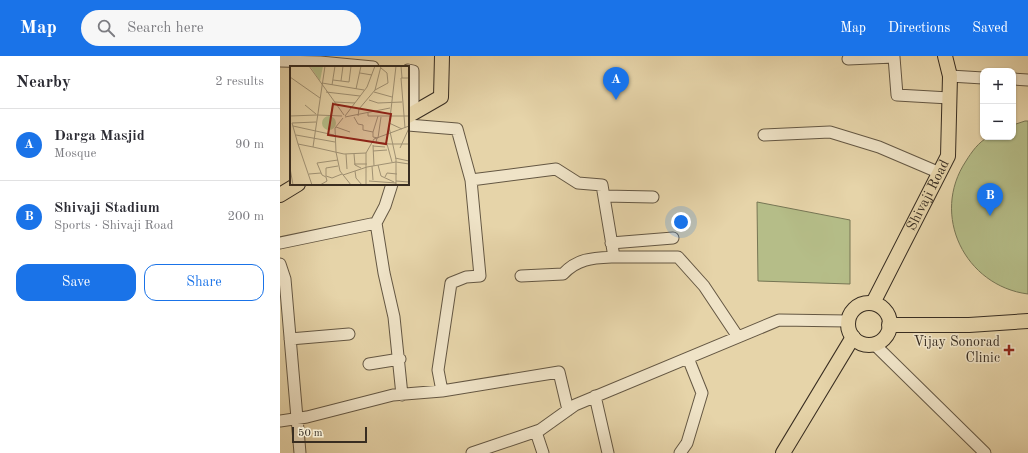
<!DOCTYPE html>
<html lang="en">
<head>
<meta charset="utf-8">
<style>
	:root { --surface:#fff; --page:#f7f7f7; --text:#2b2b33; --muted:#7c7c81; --line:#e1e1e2; --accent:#1a73e8 }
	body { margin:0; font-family:"Old Standard TT",serif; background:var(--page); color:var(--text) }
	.controls { position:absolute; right:12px; top:12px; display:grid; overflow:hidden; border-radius:8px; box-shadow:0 1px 3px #0004 }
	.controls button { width:36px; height:36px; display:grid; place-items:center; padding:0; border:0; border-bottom:1px solid var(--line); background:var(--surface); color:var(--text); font:20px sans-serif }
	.scale { position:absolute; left:12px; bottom:10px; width:75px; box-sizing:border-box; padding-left:4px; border:2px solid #382d21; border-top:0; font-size:11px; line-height:14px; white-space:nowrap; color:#382d21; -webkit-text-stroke:3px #efe3c7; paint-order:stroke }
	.you { position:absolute; left:401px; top:166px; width:14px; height:14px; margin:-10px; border:3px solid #fff; border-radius:50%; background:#1a73e8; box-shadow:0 0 0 6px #1a73e833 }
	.badge { display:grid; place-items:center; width:26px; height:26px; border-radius:50%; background:var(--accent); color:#fff; font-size:13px; font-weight:700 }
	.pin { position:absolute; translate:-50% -33px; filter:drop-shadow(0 1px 2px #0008) }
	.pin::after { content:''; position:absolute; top:21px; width:14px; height:12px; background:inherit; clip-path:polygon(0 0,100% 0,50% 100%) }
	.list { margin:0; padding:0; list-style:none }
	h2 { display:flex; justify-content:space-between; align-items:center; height:52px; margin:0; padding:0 16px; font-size:17px }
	h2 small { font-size:13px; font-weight:400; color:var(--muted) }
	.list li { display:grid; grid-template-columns:26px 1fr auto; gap:12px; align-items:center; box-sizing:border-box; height:72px; padding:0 16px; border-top:1px solid var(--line) }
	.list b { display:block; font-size:15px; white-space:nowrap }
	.list p { margin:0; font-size:13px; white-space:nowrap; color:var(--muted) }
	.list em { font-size:13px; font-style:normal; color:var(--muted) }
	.actions { display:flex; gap:8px; padding:12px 16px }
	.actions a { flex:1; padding:9px 0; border:1px solid var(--accent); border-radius:12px; text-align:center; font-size:14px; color:var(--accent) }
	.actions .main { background:var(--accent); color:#fff }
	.icon { flex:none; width:22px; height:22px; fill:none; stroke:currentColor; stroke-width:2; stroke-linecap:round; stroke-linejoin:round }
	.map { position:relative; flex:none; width:748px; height:397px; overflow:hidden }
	header { display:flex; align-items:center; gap:24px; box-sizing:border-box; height:56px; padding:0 20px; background:var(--accent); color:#fff }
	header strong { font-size:19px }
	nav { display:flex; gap:22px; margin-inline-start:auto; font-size:14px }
	.search { width:280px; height:36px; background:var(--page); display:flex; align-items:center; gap:10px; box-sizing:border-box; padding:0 14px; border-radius:22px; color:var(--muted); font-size:15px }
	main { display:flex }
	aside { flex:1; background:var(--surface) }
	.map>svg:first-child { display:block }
</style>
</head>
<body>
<header>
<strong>Map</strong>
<div class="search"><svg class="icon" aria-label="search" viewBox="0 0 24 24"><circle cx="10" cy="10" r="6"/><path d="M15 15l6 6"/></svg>Search here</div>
<nav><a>Map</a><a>Directions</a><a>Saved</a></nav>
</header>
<main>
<aside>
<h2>Nearby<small>2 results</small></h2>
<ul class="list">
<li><span class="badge">A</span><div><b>Darga Masjid</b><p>Mosque</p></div><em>90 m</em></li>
<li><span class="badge">B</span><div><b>Shivaji Stadium</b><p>Sports · Shivaji Road</p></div><em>200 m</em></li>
</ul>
<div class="actions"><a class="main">Save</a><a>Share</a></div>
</aside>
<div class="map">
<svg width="748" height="397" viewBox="0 0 748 397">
	<rect width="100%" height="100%" fill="#e6d4a9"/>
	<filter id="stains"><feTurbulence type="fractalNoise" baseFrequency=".005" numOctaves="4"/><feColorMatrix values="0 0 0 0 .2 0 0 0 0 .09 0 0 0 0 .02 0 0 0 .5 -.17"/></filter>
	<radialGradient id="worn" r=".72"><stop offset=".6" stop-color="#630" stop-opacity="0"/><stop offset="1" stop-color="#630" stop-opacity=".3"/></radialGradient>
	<path fill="#b5bd88" stroke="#767554" d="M745 65H748V238C685 230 650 159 686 105 691 97 699 85 709 81 715 79 726 81 733 81V69Z
		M477 146 570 164V228L478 225Z"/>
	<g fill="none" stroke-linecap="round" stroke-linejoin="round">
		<defs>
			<path id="minor" d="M568 3 614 1 617 39 669 42
				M0 5 40 6 93 11
				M128 14 133 15V56
				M670 20 703 22
				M733 23 748 24
				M128 69 177 73 191 124 200 220 186 221 171 227 158 314 162 335
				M484 79 550 76 599 91 660 117
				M191 124 276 113 298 127 322 129 334 201H398L424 230 458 281
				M112 128 105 150 96 167 104 217 114 261 122 339
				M324 140 373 141
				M0 187 96 167
				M331 187 393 182
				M0 208 5 223 20 397
				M241 220 283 218C298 202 313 202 334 201
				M10 283 69 278
				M594 288 705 397
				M89 308 120 303
				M315 340 328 397
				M0 365 27 361 113 339 162 335 279 316 288 354
				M256 376 263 397
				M192 397 260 374 295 349 499 264 568 265
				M400 397 407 387 422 337 408 302"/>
			<g id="major">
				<path d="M128 60 161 41 162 0"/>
				<path d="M0 139 18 128"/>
				<path id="s1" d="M593 247 668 100 670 20 665 0"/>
				<circle cx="589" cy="268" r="21"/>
				<path d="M609 269H689L748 265"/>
				<path d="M503 397 573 281"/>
			</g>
		</defs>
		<use href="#minor" stroke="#645743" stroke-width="13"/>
		<use href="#major" stroke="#382d21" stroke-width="16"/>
		<use href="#minor" stroke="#efe3c7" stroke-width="11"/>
		<use href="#major" stroke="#e6d4a9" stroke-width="14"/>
	</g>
	<path fill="#8f2418" stroke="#efe3c7" stroke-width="1.5" d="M727 288h4v4h4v4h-4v4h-4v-4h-4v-4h4z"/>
	<g text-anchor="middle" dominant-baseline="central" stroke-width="3" stroke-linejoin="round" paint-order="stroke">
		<g font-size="14" fill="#382d21" stroke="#efe3c7">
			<text stroke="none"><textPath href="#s1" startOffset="121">Shivaji Road</textPath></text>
		</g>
		<g font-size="14" fill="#382d21" stroke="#efe3c7" text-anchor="end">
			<text x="720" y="286">Vijay Sonorad<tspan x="720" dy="16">Clinic</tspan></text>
		</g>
	</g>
	<g transform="translate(10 10)">
		<rect width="119" height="119" fill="#e6d4a9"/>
		<path d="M20 0H33L30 15ZM32 57a7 7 0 1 1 14 0a7 7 0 1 1-14 0Z" fill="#b5bd88"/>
		<path fill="none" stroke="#a09173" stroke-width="1" d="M19 0 54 49M35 0 23 81 54 88 76 87 84 73 119 60M106 0 99 61 106 93V119M111 0 112 12M70 7 82 9M0 11 30 32M43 14 59 16 61 0M51 15 53 0M32 17 74 24M42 19 45 0M66 23 71 0M85 24 98 17 97 7 91 2M36 26 70 30M84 26 102 31M79 34 88 37 112 36M44 36 65 37M15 39 26 48M78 47V50H119M27 49 52 50M41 49 43 36M0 50 27 49M55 50 77 21 85 0M68 50 69 43 85 24 91 0M88 50 83 66V71L88 72 91 51M55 51 100 42M64 51 68 58 73 59V64L83 66M53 52 45 62 46 86 50 105 61 119M99 57 112 63M3 60 44 69M46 61 60 66M115 62 111 12H119M6 69 45 76M87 72 86 76 99 78H119M8 78 22 119M97 78 102 96M83 79 84 100M83 80 95 81M23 81 8 78 2 57 26 56M110 82 119 62M83 85 97 84M56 88 57 103M64 88 65 99 71 102M105 92 119 95M64 98H77M88 99 91 110 104 116M48 100 36 102V110L42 112 52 108M82 100 83 114M0 102 3 119M65 105 66 112 72 119M19 108 31 107M53 109 77 101 106 96 119 98M95 111 97 107 107 108M79 115 106 117M106 115 119 116M30 119 37 115 36 111 32 109 27 97 48 94M76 119V87"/>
		<path fill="#8f2418" fill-opacity="0.15" stroke="#8f2418" stroke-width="2" d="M43 38 101 48 96 78 38 69Z"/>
		<rect width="119" height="119" fill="none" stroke="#382d21" stroke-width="2"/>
	</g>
	<rect width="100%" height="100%" filter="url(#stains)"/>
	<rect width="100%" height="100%" fill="url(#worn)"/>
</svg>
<div class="controls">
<button>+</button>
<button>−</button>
</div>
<div class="scale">50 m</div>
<div class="you"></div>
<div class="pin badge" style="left:336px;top:44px">A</div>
<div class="pin badge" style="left:710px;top:160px">B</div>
</div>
</main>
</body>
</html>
